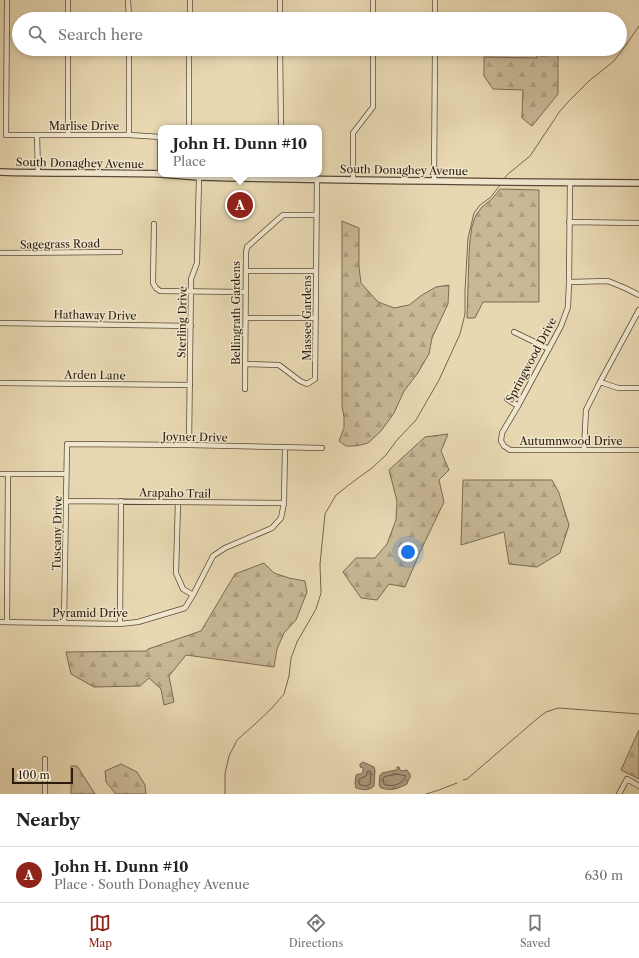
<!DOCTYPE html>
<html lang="en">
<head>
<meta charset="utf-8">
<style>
	:root { --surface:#fff; --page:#f2f2f2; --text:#222; --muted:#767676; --line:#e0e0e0; --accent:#8f2418 }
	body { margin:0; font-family:"Libre Caslon Text",serif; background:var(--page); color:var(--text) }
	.scale { position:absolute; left:12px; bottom:10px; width:61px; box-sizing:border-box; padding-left:4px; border:2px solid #2b1b0d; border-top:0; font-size:11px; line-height:14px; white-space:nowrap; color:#2b1b0d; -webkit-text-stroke:3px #f0e6cd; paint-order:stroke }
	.you { position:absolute; left:408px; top:552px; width:14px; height:14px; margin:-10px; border:3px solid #fff; border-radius:50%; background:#1a73e8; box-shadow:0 0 0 6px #1a73e833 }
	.badge { display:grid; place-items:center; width:26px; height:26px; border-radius:50%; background:var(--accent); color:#fff; font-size:13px; font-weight:700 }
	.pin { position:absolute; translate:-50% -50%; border:2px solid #fff; box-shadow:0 1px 4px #0006 }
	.popup { position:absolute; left:158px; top:125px; width:164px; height:52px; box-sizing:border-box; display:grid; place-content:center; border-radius:8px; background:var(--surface); filter:drop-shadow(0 1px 3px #0005); font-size:13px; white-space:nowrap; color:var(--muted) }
	.popup b { font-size:15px; color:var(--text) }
	.popup::after { content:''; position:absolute; left:50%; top:100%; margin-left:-8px; border:8px solid transparent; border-top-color:var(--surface) }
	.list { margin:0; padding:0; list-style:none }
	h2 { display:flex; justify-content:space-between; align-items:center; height:52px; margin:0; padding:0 16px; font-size:17px }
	h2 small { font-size:13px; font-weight:400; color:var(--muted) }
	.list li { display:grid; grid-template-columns:26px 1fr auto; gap:12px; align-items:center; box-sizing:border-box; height:56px; padding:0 16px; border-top:1px solid var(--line) }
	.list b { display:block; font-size:15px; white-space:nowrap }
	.list p { margin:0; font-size:13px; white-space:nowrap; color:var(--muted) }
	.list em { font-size:13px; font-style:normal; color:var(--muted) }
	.icon { flex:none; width:22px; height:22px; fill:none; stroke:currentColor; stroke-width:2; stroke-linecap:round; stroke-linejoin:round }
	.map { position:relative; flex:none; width:639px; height:794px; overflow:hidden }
	.search { position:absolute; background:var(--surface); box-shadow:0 2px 6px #0003; left:12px; right:12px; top:12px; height:44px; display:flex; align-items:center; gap:10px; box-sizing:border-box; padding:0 14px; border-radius:22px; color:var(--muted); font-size:15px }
	.sheet { height:108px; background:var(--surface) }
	nav { display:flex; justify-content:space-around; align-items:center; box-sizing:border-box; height:56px; border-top:1px solid var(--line); background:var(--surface); font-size:11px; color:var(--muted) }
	nav a { display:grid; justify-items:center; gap:2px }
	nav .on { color:var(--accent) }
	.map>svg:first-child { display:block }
</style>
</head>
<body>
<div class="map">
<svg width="639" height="794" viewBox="0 0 639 794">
	<defs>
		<pattern id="forest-firs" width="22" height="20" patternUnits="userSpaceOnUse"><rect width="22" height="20" fill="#c8b896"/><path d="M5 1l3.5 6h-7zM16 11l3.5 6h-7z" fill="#ac9e80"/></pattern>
		<pattern id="water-ripples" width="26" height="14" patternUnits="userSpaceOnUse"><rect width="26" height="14" fill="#a8987a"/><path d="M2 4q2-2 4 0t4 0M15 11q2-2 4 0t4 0" fill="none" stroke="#897b62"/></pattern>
	</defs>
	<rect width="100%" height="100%" fill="#e8d8b2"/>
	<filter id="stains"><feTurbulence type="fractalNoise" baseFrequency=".005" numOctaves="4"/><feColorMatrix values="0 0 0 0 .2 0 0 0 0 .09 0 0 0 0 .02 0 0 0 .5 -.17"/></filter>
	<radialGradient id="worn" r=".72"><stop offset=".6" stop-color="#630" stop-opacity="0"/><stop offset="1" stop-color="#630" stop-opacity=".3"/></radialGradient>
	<path fill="url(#forest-firs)" stroke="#7a6a52" d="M537 49H558V94L532 126 522 118 523 90 493 89 484 76V57L537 58Z
		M500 189 539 190V302H483L475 318H467L469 255 470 240 472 226 476 215 482 207 493 198Z
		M342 221 359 228V267L361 283 378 302 394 308 409 305 422 295 436 287 449 285 448 304 432 338 429 354 417 374 404 391 394 413 381 431 368 443 356 446H346L339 441 344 428V417L342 406Z
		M448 434 441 451 449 470 439 480 444 502 420 552 405 587 389 584 377 600 361 598 343 572 356 558H375L387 544 396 520 397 501 389 470 425 437Z
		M463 480H552L559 493 569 525 560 553 537 567 509 564 504 532 461 545Z
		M264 563 274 573 289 578 305 581 307 592 296 620 284 633 277 649 274 667 186 655 169 676 174 702 164 705 161 689 149 678 140 686 94 687 71 674 66 652 147 651 148 649 201 631 235 574Z
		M639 730V779L621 770Z
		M121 764 137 772 145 785 146 794H116L106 782 105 771Z
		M71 766H77L95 794H71Z"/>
	<path fill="url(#water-ripples)" stroke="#76664e" d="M363 762 374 767 375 770 374 786C369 791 363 790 356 788L355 783 356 775 358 774H361L363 772V768L360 767V764Z
		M397 767H399L400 770 402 771 407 770C414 778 408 778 407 784 397 789 392 791 381 788L379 785 380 775 382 773 396 770H397Z"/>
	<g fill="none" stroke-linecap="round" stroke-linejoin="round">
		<path stroke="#6a5a44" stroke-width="1" d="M368 771H370L371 773 370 784 366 786 360 785 359 783V779L366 776Z
			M398 774 406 776C403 784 392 788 384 784L383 779 384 777Z"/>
		<path stroke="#76664e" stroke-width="1" d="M503 180 508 174 530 156 560 111 569 101 589 81 614 61 626 45 639 26
			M463 780 467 779 538 718 546 712 558 708 639 714
			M225 794V774L229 756 237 740 254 725 272 708 284 694 289 676 291 658 297 642 316 609 321 593 320 564 325 514 336 495 354 481 372 468 386 455 397 440 416 420 439 380 460 334 465 314V291L468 238 474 213 480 205 491 197 500 185
			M426 794 439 790 457 783"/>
		<defs>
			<path id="minor" d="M7 0 6 135H129L161 137
				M128 0 129 19
				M280 0V19
				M435 0V19
				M68 19V0
				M190 19V0
				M373 19V0
				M129 49V135
				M280 49 281 128
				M189 128V49
				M37 135 38 173
				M68 135V49
				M160 174V137
				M353 179V133L373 107V49
				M434 181 435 49
				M570 183 569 282 568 307 561 326 518 406 502 433 501 441 504 446 510 450H639
				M569 222 639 223
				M154 224 153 283 156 288 160 291 245 292
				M0 253 120 252
				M246 271H316
				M569 282 608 281 625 288 639 295
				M246 318H316
				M0 323 191 326
				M514 332 549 349
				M245 364 279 365 300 381 307 384 315 379 317 179
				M600 382 618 388H639
				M0 383 190 385
				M245 389 246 253 247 247 283 215H316
				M507 399 518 406
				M189 445 191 279 197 263 199 177
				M584 450 586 410 600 382 639 310
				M0 474H66
				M66 501 284 503
				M178 502 176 573 183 589 193 595
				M0 622 120 624 138 622 185 608 193 595 213 556 225 548 272 528 281 518 284 503 285 447
				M7 622 8 474
				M64 622 67 444 189 445 322 448
				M120 624 121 501
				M45 794V759
				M619 794 627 779 639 786"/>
			<path id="tertiary" d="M0 172C53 174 107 172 161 174 173 175 186 176 199 177 346 181 492 182 639 183"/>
		</defs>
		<use href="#minor" stroke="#5a4a36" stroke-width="6"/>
		<use href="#tertiary" stroke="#5a4a36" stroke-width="8"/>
		<use href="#minor" stroke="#f0e6cd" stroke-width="4.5"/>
		<use href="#tertiary" stroke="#f0e6cd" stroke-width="5.5"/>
	</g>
	<g text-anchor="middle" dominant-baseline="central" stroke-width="3" stroke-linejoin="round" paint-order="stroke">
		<g font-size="11" fill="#2b1b0d" stroke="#f0e6cd">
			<text x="84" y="126">Marlise Drive</text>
			<text transform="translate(80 163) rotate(1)">South Donaghey Avenue</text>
			<text transform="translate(404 170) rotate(1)">South Donaghey Avenue</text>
			<text transform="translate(60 244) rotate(-1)">Sagegrass Road</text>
			<text transform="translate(236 313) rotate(-90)">Bellingrath Gardens</text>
			<text transform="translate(95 315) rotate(1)">Hathaway Drive</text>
			<text transform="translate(307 318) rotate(-90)">Massee Gardens</text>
			<text transform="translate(182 322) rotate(-89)">Sterling Drive</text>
			<text transform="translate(531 360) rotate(-62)">Springwood Drive</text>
			<text transform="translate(95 375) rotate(1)">Arden Lane</text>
			<text transform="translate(195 437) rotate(1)">Joyner Drive</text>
			<text x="571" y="441">Autumnwood Drive</text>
			<text transform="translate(175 493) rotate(1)">Arapaho Trail</text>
			<text transform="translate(57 533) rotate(-89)">Tuscany Drive</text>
			<text x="90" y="613">Pyramid Drive</text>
		</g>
	</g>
	<rect width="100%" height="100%" filter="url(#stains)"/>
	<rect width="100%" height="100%" fill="url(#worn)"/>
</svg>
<div class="scale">100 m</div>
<div class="you"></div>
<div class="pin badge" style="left:240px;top:205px">A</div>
<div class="popup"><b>John H. Dunn #10</b>Place</div>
<div class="search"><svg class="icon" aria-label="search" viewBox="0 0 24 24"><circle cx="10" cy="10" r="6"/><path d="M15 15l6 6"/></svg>Search here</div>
</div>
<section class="sheet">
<h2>Nearby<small></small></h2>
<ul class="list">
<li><span class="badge">A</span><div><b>John H. Dunn #10</b><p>Place · South Donaghey Avenue</p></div><em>630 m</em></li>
</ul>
</section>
<nav>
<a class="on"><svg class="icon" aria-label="map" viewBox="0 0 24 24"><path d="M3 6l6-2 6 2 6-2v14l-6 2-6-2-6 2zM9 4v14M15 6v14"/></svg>Map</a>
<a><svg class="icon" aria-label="directions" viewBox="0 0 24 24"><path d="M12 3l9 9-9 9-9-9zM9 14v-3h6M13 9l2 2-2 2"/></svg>Directions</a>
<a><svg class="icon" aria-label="saved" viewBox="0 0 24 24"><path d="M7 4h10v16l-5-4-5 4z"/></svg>Saved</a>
</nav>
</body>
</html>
